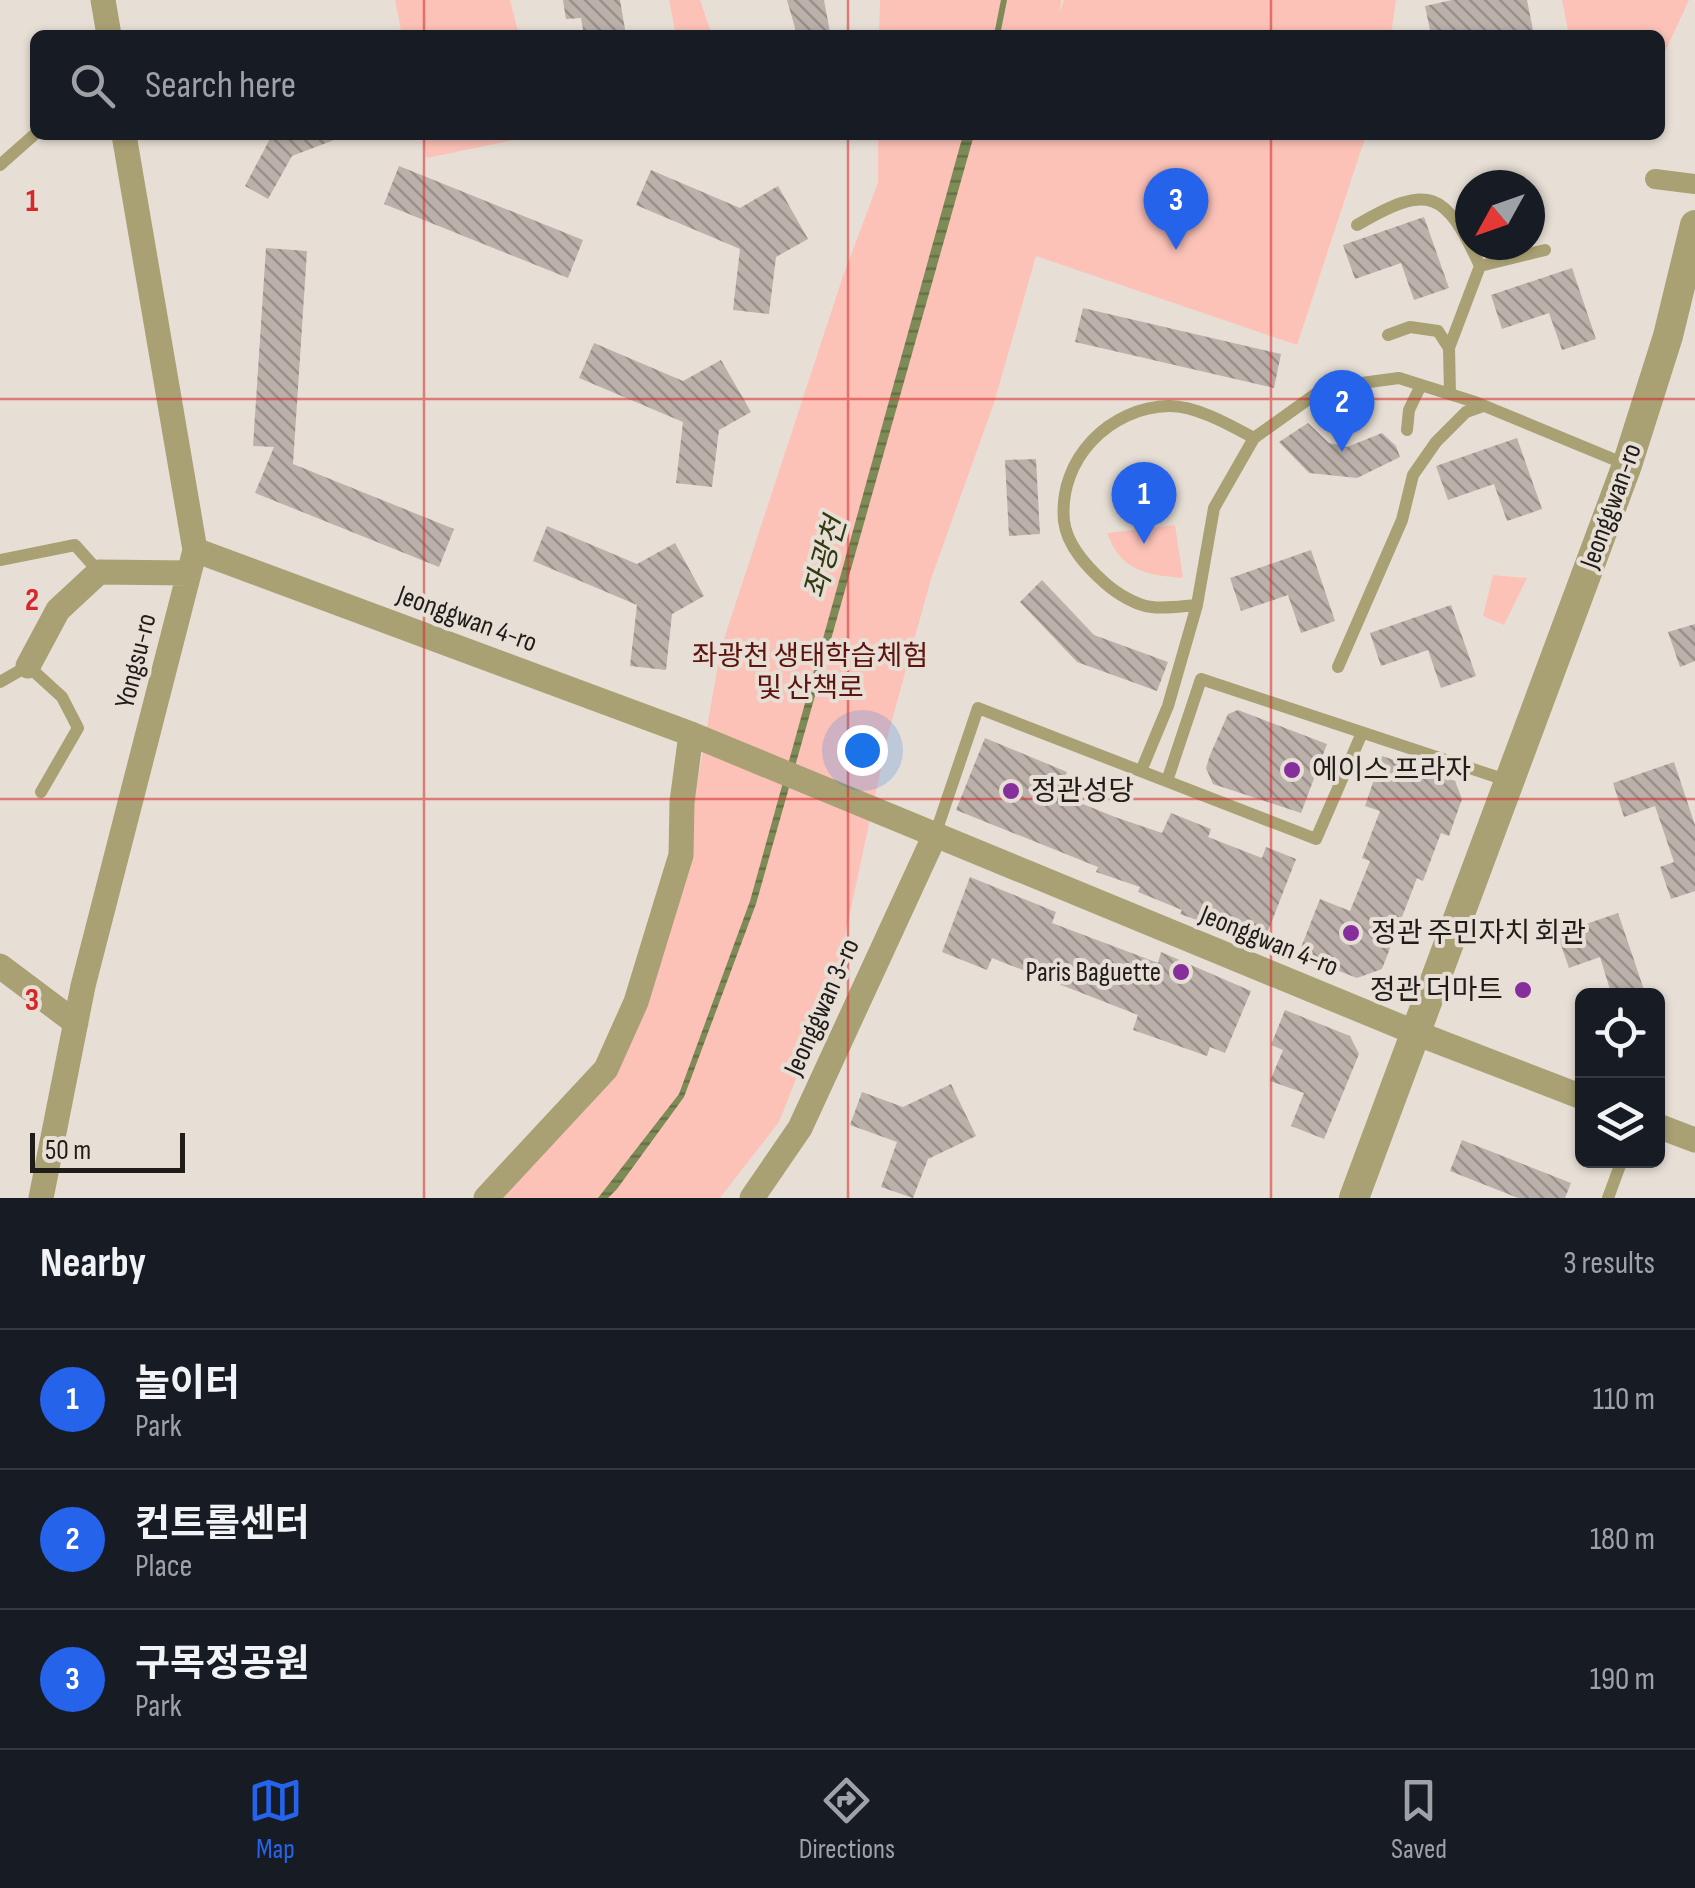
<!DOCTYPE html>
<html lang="en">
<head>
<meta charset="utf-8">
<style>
	:root { --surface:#171b24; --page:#242831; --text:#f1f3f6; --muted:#9ea1a6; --line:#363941; --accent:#2563eb }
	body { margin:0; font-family:"Sofia Sans Condensed","Noto Sans KR",sans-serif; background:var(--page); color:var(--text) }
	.controls { position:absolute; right:30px; bottom:30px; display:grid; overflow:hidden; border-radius:15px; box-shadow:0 2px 8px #0004 }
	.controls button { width:90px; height:90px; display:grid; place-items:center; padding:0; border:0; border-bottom:2px solid var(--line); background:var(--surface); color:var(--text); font:50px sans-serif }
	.compass { position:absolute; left:1455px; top:170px; width:90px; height:90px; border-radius:50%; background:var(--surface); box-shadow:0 2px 8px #0004; rotate:230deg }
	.scale { position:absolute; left:30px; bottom:25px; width:155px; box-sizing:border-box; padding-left:10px; border:5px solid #1f1c19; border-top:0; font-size:28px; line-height:35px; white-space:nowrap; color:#1f1c19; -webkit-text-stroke:8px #e7dfd5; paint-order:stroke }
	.you { position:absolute; left:862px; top:750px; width:35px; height:35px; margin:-25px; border:8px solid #fff; border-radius:50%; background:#1a73e8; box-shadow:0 0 0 15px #1a73e833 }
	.badge { display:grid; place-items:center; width:65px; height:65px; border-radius:50%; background:var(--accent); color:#fff; font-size:32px; font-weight:700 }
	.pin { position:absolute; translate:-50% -82px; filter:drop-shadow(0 2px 5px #0008) }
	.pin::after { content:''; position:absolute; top:52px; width:35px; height:30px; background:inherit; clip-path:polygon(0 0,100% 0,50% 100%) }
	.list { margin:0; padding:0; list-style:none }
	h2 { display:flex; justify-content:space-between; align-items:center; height:130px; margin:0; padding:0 40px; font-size:42px }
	h2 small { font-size:32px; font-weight:400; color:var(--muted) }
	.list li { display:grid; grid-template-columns:65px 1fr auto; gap:30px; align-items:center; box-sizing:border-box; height:140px; padding:0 40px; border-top:2px solid var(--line) }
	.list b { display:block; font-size:38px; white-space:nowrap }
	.list p { margin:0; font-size:32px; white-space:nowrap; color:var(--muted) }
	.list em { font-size:32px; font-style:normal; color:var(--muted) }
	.icon { flex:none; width:55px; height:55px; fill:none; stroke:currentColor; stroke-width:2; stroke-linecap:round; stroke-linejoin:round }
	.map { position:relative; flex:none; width:1695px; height:1198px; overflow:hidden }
	.search { position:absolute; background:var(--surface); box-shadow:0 2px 8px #0004; left:30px; right:30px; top:30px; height:110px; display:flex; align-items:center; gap:25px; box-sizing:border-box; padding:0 35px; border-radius:15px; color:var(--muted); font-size:38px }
	.sheet { height:550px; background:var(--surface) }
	nav { display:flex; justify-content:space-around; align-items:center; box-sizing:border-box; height:140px; border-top:2px solid var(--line); background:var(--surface); font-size:28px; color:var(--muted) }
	nav a { display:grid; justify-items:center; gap:5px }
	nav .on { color:var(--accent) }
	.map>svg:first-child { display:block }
</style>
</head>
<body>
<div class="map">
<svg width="1695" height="1198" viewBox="0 0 1695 1198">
	<defs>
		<pattern id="water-rules" width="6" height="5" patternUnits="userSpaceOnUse" patternTransform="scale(2.5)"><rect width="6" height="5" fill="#7d8b56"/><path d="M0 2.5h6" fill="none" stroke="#667146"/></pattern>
		<pattern id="building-back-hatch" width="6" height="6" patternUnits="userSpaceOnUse" patternTransform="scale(2.5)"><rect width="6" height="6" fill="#bcb0aa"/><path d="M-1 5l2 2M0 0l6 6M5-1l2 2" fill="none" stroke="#988e8a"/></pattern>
	</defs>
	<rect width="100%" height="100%" fill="#e7dfd5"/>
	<path fill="#fcc2b8" d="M395 0H510L519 35H402Z
		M669 0H700L712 35H676Z
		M880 0H1061L1060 12 1064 0H1396L1391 35H879Z
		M1562 0H1689L1664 54 1660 76V35H1569Z
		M422 135H538L427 158Z
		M878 135H1366L1297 345 1036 256 994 403 931 579 889 731 836 978 779 1122 720 1198H498L604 1082 673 920 721 648 842 279 878 183Z
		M1175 525 1183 578C1146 575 1121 571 1107 533Z
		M1493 575 1527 578 1504 625 1483 616Z"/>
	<path fill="url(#water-rules)" d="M963 135H974L756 904 684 1097 617 1189 608 1198H598L679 1094 750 901Z"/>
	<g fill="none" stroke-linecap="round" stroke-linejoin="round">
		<path stroke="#7d8b56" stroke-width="6" d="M997 35 1004 0"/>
	</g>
	<path fill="url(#building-back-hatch)" d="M563 0H620L626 35H584L581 18 566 19Z
		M787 0H824L830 32 797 35Z
		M1452 0H1527L1534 35H1431L1425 6Z
		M272 135H342V137L292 156 268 199 245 186Z
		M399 166 583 240 568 278 384 204Z
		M651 170 740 208 778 186 808 239 776 257 769 314 733 310 740 249 636 205Z
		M1424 217 1449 288 1414 300 1401 263 1355 279 1343 245Z
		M266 248 307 251 293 464 454 529 439 567 255 493 274 447 253 446Z
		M1572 268 1596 339 1562 350 1549 313 1502 329 1491 295Z
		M1083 308 1281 354 1274 388 1075 342Z
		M594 343 683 381 721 360 751 412 719 430 712 487 676 483 683 422 579 378Z
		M1308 423 1329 443 1347 447 1382 433 1396 446 1400 457 1357 478 1309 473 1279 442Z
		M1517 438 1542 509 1507 521 1494 484 1448 500 1436 466Z
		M1036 459 1040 534 1009 536 1005 460Z
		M547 526 637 564 675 543 704 596 672 614 666 670 630 666 637 605 533 561Z
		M1311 550 1335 621 1301 633 1288 595 1241 611 1230 578Z
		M1042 580 1094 635 1168 662 1157 691 1077 662 1020 602Z
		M1451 605 1476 676 1441 688 1428 650 1381 666 1370 633Z
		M1695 624V661L1680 667 1668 632Z
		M1238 710 1327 744 1301 813 1213 784 1206 768 1210 755 1228 714Z
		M985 738 1067 772 1058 794 1115 817 1162 833 1171 813 1211 829 1208 837 1262 858 1266 847 1296 859 1263 944 1180 914 1182 910 1138 892 1140 887 1096 872 1098 867 956 810Z
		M1382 756 1455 781 1462 799 1449 836 1441 833 1423 881 1417 878 1382 969 1357 978 1298 955 1320 899 1350 911 1370 861 1362 858 1380 811 1365 806Z
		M1674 762 1695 825V891L1671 899 1660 867 1674 862 1655 806 1624 817 1613 783Z
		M970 877 1056 912 1052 923 1158 963 1161 952 1251 991 1225 1053 1210 1047 1207 1056 1133 1030 1138 1015 992 958 987 970 942 952Z
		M1618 913 1633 957 1646 996H1612L1600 957 1569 968 1557 934Z
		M1285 1010 1350 1036 1359 1054 1324 1139 1291 1126 1304 1093 1270 1081 1283 1050 1271 1045Z
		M951 1084 976 1136 928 1159 913 1198 881 1187 897 1142 850 1125 862 1092 903 1107Z
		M1462 1140 1571 1183 1565 1198H1518L1450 1171Z"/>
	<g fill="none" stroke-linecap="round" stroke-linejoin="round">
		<path stroke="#a9a074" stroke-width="12" d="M0 165 35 134
			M1357 225C1429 183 1445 190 1480 266
			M1388 335 1410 327 1438 331 1449 348 1450 394
			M1449 348 1480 266 1545 250
			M1407 430 1409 410 1421 385
			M0 560 75 545 99 572
			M1197 605C1183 606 1166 609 1152 607 1137 606 1116 593 1105 583 1087 567 1067 546 1064 521 1058 459 1110 407 1169 406 1197 406 1230 425 1254 438
			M1338 667 1402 520 1413 475 1436 442 1466 412 1483 406
			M0 682 28 666 62 697 78 728 41 792
			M1141 771 1168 706 1197 605 1214 508 1254 438 1324 388 1399 378 1475 402 1625 464
			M1167 781 1201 679 1509 781
			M935 835 978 708 1316 839 1362 733
			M1608 1198 1622 1160"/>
		<path stroke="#a9a074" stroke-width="20" d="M1655 179 1695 184"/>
		<path stroke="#a9a074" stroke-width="25" d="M103 0 109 35
			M195 550 691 734 1416 1033 1582 1097
			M28 666 58 610 99 572 189 573
			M0 966 76 1023
			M1658 1126 1695 1140
			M41 1198 83 986 195 550 124 135
			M486 1198 606 1069 636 1002 681 855 682 802 691 734
			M752 1198 800 1128 935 835"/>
		<path stroke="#a9a074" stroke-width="30" d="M1354 1198 1627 465 1668 336 1695 225"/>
	</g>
	<path fill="none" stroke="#d62828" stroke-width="2.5" stroke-opacity="0.55" d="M424 0V35M848 0V35M1271 0V35M424 135V1198M848 135V1198M1271 135V1198M0 399H1695M0 799H1695"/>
	<g fill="#862e9b" stroke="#e7dfd5" stroke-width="4">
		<circle cx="1292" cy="770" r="10"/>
		<circle cx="1011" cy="791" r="10"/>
		<circle cx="1351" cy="933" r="10"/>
		<circle cx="1181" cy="972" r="10"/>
		<circle cx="1523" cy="990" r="10"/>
	</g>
	<g text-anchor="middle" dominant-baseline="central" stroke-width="8" stroke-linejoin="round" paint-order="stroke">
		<g font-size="28" fill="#1f1c19" stroke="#e7dfd5">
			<text transform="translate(1611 506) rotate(-70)">Jeonggwan-ro</text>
			<text transform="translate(467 619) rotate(20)">Jeonggwan 4-ro</text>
			<text transform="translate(136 661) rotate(-76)">Yongsu-ro</text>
			<text transform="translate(1269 941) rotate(22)">Jeonggwan 4-ro</text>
			<text transform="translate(822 1007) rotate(-66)">Jeonggwan 3-ro</text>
		</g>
		<g font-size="28" fill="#5d140f" stroke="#e7dfd5">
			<text x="810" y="656">좌광천 생태학습체험<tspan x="810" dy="32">및 산책로</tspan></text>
		</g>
		<g font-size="28" fill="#1f1c19" stroke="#e7dfd5" text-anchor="start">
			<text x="1312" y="770">에이스 프라자</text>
			<text x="1031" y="791">정관성당</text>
			<text x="1371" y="933">정관 주민자치 회관</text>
			<text x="1161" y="972" text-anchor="end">Paris Baguette</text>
			<text x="1503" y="990" text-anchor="end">정관 더마트</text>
		</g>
		<g font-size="30" font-style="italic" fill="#313a11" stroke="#e7dfd5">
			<text transform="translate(826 558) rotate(-74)">좌광천</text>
		</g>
	</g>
	<g font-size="32" text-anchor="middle" font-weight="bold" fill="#d62828" stroke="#e7dfd5" stroke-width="8" stroke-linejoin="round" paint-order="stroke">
		<text x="32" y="211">1</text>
		<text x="32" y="610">2</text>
		<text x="32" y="1010">3</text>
	</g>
</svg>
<div class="controls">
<button><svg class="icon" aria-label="locate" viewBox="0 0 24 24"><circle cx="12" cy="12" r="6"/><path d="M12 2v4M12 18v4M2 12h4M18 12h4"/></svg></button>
<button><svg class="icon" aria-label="layers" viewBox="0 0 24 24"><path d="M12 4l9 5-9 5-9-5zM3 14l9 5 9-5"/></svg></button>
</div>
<svg class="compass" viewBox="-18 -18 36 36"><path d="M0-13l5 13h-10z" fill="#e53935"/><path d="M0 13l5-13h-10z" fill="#9ea1a6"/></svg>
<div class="scale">50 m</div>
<div class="you"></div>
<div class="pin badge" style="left:1144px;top:544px">1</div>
<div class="pin badge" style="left:1342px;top:452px">2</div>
<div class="pin badge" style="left:1176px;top:250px">3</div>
<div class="search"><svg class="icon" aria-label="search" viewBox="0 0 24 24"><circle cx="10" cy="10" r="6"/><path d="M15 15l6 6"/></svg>Search here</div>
</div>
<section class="sheet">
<h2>Nearby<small>3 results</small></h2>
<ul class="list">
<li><span class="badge">1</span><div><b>놀이터</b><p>Park</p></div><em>110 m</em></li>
<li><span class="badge">2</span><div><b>컨트롤센터</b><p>Place</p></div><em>180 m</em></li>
<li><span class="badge">3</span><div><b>구목정공원</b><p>Park</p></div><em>190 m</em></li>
</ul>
</section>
<nav>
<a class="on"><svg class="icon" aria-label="map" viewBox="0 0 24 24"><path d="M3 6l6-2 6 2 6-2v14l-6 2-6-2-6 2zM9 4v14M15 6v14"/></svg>Map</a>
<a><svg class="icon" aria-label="directions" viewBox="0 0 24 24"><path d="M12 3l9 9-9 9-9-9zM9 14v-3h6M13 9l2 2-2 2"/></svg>Directions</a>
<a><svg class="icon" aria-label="saved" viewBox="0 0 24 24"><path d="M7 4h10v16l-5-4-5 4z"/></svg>Saved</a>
</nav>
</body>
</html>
